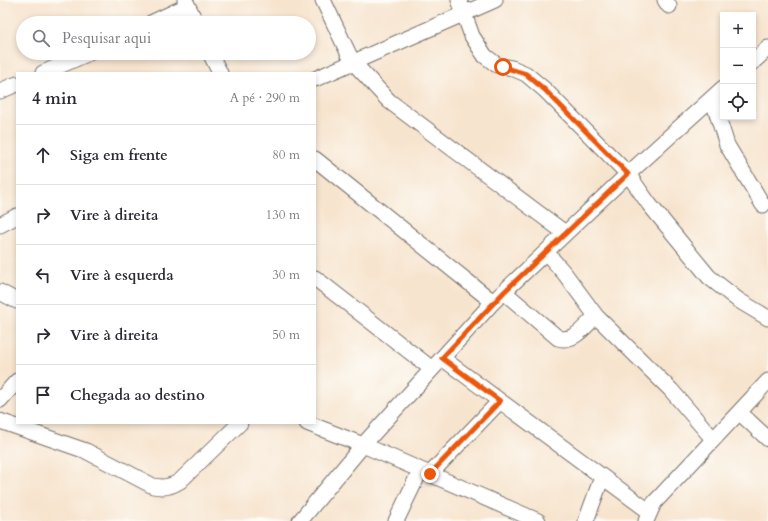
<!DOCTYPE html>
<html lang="pt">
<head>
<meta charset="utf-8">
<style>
	:root { --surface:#fff; --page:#f2f2f3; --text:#2b2b33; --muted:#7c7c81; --line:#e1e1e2 }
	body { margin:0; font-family:Cardo,serif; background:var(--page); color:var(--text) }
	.controls { position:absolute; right:12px; top:12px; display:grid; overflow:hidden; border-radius:0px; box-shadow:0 2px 6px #0003 }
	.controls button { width:36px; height:36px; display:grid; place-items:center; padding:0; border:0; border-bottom:1px solid var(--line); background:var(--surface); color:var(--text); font:20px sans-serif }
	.stop { position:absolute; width:12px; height:12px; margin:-9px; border:3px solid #ea580c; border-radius:50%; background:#fff }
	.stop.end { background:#ea580c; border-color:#fff; box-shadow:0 1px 4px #0008 }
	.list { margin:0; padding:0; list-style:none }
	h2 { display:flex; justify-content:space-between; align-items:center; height:52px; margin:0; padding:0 16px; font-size:17px }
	h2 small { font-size:13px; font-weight:400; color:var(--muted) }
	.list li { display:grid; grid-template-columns:26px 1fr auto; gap:12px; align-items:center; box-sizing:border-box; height:60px; padding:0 16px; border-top:1px solid var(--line) }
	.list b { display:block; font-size:15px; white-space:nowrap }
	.list em { font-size:13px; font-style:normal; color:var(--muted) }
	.icon { flex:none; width:22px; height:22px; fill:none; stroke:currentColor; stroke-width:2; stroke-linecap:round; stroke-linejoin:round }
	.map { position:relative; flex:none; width:768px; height:521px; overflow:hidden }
	.search { position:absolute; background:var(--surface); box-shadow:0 2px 6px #0003; left:16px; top:16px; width:300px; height:44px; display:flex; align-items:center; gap:10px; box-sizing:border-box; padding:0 14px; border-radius:22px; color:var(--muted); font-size:15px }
	.panel { position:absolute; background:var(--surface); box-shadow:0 2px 6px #0003; left:16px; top:72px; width:300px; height:352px; border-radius:0px }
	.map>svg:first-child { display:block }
</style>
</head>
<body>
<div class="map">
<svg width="768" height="521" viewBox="0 0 768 521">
	<rect width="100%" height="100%" fill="#fdfcf7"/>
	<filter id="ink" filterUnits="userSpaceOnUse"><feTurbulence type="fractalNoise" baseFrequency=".025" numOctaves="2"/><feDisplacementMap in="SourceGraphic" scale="8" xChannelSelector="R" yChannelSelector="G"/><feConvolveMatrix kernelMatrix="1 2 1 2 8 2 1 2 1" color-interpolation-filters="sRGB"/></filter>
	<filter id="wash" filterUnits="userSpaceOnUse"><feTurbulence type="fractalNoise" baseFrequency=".012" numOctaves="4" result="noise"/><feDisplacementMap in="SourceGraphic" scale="16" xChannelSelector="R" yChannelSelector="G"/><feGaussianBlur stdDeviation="0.9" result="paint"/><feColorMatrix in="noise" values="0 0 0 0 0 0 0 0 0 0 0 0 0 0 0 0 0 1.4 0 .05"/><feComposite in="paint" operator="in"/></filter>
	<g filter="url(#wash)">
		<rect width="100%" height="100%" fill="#f7e4ce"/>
	</g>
	<g filter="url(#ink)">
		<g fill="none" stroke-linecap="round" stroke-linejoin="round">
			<defs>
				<path id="minor" d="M185 0 196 23
					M323 0 352 61 389 101 565 233
					M459 0 472 36 485 56 497 65 512 68 526 74 545 90 628 174 649 204 709 277 738 300 768 318
					M665 0 669 6
					M151 23 187 6
					M210 53 220 73
					M753 62 768 48
					M43 73 89 53
					M315 79 495 0
					M0 91 17 84
					M712 98 727 145 763 205
					M315 159 493 302
					M0 225 17 216
					M546 252 565 274 596 316
					M315 278 432 369
					M0 292 17 301
					M504 292 558 338C574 343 585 326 596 316L671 390 713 439
					M442 358 650 512
					M0 400 17 381
					M739 412 768 439
					M0 421 86 451 153 486C164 488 170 487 180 481L240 423
					M307 423 363 445 538 521
					M430 474 500 401
					M300 521 363 445 493 302 628 174 723 88
					M396 521 420 471
					M586 521 602 477
					M646 521 654 503 768 381"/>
			</defs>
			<use href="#minor" stroke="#726c64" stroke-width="17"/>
			<use href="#minor" stroke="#fff" stroke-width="15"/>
		</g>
	</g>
	<g fill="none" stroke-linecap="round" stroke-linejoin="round" filter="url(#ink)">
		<path stroke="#ea580c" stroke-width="5" d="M430 474 500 401 442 358 504 292 628 174 545 90 526 74 503 67"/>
	</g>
</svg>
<div class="controls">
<button>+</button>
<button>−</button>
<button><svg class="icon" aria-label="locate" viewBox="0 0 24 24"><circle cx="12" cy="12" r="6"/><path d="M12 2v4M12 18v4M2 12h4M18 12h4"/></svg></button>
</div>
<div class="stop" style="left:503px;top:67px"></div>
<div class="stop end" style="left:430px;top:474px"></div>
<div class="search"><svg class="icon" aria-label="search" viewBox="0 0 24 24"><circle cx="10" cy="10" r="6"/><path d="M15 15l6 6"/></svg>Pesquisar aqui</div>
<section class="panel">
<h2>4 min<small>A pé · 290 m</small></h2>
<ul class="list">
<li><svg class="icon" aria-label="ahead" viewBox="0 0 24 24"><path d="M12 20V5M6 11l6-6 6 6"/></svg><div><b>Siga em frente</b></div><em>80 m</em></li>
<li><svg class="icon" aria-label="right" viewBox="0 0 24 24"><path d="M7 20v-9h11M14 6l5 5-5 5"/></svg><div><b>Vire à direita</b></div><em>130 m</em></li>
<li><svg class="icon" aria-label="left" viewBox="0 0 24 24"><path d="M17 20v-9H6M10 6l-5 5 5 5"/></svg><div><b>Vire à esquerda</b></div><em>30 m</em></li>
<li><svg class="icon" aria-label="right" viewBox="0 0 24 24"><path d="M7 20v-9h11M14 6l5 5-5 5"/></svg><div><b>Vire à direita</b></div><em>50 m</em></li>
<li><svg class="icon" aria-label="arrive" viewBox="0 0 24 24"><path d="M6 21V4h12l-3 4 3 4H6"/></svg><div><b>Chegada ao destino</b></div></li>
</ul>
</section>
</div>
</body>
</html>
